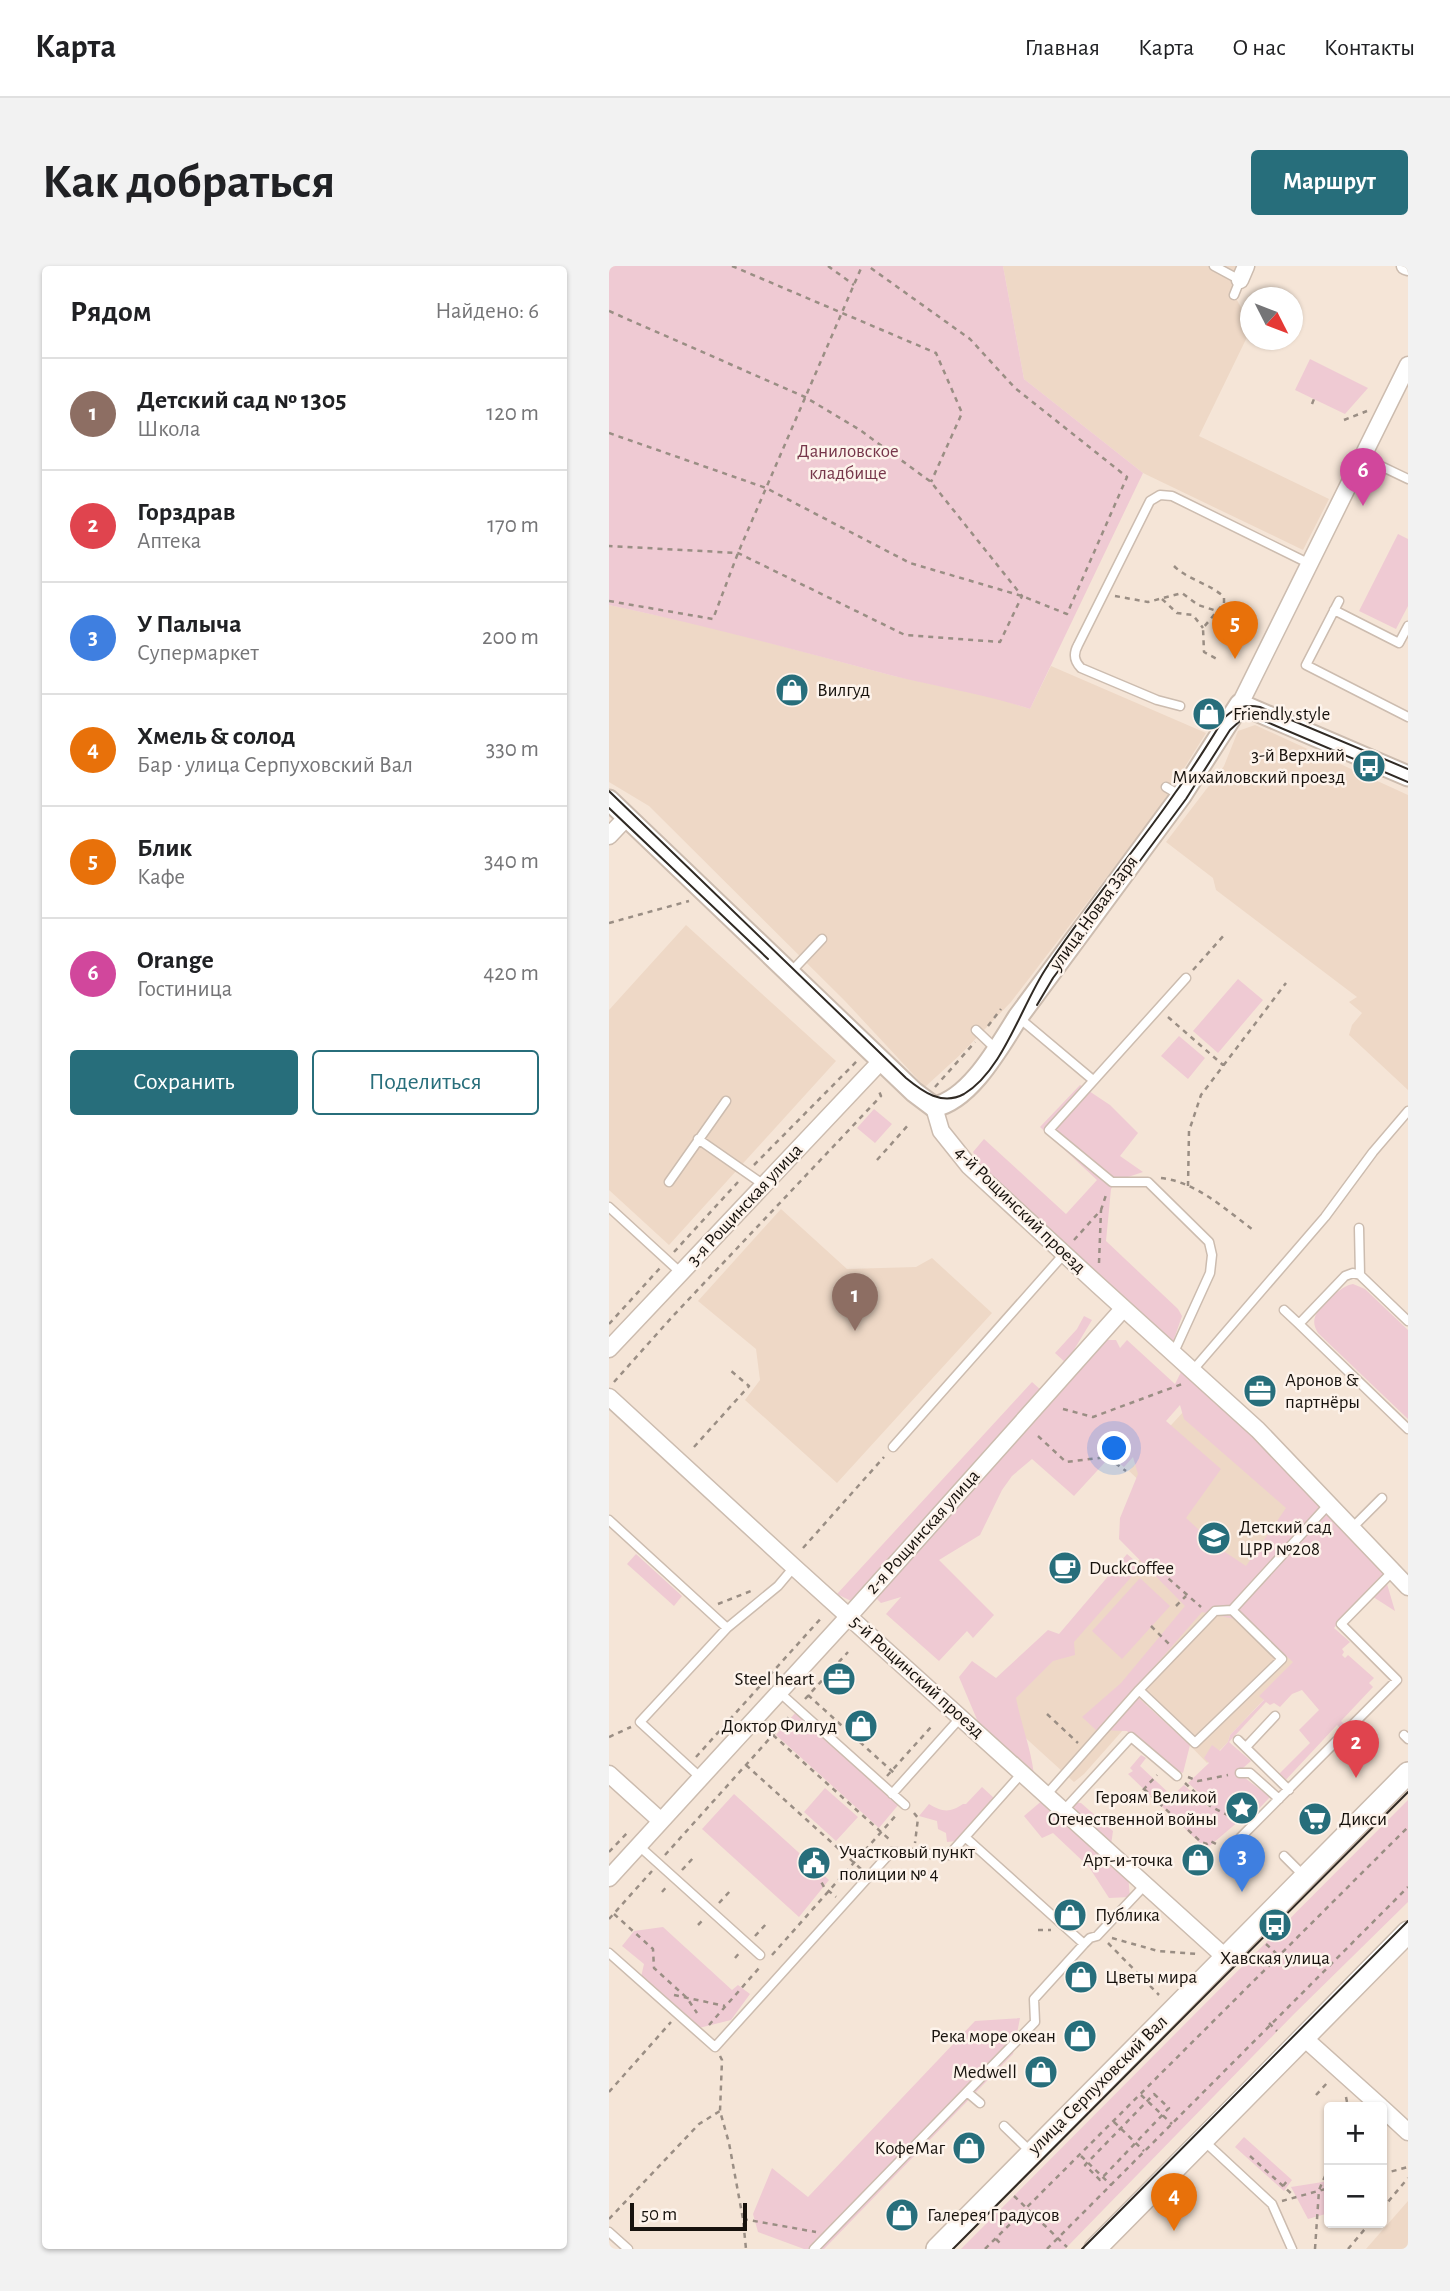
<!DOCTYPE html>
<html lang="ru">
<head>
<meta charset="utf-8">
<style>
	:root { --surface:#fff; --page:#f2f2f2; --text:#202124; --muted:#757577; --line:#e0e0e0; --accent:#276e7b }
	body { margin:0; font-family:"Alegreya Sans",sans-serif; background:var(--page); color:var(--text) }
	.controls { position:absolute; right:21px; bottom:21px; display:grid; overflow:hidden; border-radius:7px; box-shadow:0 2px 5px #0004 }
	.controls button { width:63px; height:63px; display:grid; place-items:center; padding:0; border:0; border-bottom:2px solid var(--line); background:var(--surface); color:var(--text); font:35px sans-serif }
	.compass { position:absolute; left:631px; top:21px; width:63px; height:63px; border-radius:50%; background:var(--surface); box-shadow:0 2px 5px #0004; rotate:132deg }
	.scale { position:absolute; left:21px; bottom:18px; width:117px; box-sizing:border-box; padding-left:7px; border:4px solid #17120d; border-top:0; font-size:19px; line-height:24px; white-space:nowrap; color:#17120d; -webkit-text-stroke:5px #fdf3eb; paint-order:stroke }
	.you { position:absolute; left:506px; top:1183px; width:24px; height:24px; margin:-18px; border:5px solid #fff; border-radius:50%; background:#1a73e8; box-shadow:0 0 0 10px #1a73e833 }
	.badge { display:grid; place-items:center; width:46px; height:46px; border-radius:50%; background:var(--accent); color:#fff; font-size:23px; font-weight:700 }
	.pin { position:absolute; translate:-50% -58px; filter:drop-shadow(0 2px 4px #0008) }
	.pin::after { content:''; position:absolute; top:37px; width:24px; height:21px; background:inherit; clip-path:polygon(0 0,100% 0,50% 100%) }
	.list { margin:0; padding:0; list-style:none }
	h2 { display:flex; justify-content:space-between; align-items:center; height:91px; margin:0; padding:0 28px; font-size:30px }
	h2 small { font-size:23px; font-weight:400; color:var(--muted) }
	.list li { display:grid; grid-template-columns:46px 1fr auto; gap:21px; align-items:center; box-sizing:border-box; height:112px; padding:0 28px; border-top:2px solid var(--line) }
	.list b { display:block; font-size:26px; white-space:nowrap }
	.list p { margin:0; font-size:23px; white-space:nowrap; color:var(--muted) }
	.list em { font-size:23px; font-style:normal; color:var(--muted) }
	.actions { display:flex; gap:14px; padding:21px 28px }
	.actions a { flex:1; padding:16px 0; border:2px solid var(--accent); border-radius:7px; text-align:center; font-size:24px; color:var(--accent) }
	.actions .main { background:var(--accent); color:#fff }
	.map { position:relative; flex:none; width:799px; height:1983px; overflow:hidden; border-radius:7px }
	header { display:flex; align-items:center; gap:42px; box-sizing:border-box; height:98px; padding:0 35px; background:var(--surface); border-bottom:2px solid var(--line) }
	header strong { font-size:33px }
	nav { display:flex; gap:38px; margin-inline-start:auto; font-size:24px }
	.intro { display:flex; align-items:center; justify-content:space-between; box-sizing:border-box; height:168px; padding:0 42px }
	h1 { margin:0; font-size:49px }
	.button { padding:18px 32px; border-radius:7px; background:var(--accent); color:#fff; font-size:24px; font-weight:700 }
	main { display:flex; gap:42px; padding:0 42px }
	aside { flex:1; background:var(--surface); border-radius:7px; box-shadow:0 2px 5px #0004 }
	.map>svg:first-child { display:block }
</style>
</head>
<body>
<header>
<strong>Карта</strong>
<nav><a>Главная</a><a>Карта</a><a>О нас</a><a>Контакты</a></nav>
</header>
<div class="intro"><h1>Как добраться</h1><a class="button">Маршрут</a></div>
<main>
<aside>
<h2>Рядом<small>Найдено: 6</small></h2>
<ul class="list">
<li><span class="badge" style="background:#8d6e63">1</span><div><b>Детский сад № 1305</b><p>Школа</p></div><em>120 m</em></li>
<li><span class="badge" style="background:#e0444e">2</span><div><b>Горздрав</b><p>Аптека</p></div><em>170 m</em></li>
<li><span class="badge" style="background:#3f7fe0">3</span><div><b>У Палыча</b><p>Супермаркет</p></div><em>200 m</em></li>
<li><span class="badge" style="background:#e8710a">4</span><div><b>Хмель &amp; солод</b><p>Бар · улица Серпуховский Вал</p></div><em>330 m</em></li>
<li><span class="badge" style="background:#e8710a">5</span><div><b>Блик</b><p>Кафе</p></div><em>340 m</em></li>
<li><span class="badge" style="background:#d1479c">6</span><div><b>Orange</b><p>Гостиница</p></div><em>420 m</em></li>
</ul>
<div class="actions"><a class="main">Сохранить</a><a>Поделиться</a></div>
</aside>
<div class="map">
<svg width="799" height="1983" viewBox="0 0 799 1983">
	<rect width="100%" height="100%" fill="#f5e5d7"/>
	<path fill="#eed8c6" d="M394 0H634L625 29 633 43 640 67 590 170 720 233 694 284 534 207 415 113Z
		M0 339 102 361 285 410 384 431 421 443 442 400 597 467 549 544 402 736 352 788 316 821 236 735 40 540 0 516Z
		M646 459 799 529V824L740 769 743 759 753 747 740 736 748 731 607 624 604 612 557 576 615 500 629 465Z
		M77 659 227 795 60 979 0 924V744Z
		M172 943 238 1003 307 1001 323 992 383 1047 228 1217 136 1134 151 1114 147 1083 89 1035Z
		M586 1133 768 1315 621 1469 619 1476 598 1497 543 1440 537 1438 475 1508 465 1516 377 1436 450 1383 541 1282 550 1233 520 1205Z
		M799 1935V1983H757Z"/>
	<path fill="#efcad3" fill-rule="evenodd" d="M0 0H394L415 113 534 207 421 443C375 428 328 421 281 409 187 384 94 359 0 339Z
		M701 93 759 122 736 148 686 124Z
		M789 268 799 273V340L787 363 750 345Z
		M629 713 654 734 609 787 584 765Z
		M570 770 596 792 579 813 552 790Z
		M471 819 501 839 529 867 511 890 534 906 507 915 502 923 497 975 569 1043 573 1050 563 1079 426 955 372 899 364 886 375 873 457 948 488 914 431 861Z
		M265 843 283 858 266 877 248 862Z
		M744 1018 756 1023 799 1064V1153L709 1067C706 1062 704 1057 706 1051 710 1040 733 1019 744 1018Z
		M475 1050 483 1054 457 1097 446 1087 468 1063Z
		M495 1074H507L511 1082 518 1074 566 1118 572 1106 641 1168 773 1301 786 1345 758 1327 725 1362 741 1376 733 1383 735 1386 733 1389 736 1392 739 1389 765 1412 760 1417 764 1421 732 1455 735 1458 731 1462 728 1459 672 1519 665 1513 701 1477 690 1464 710 1444 693 1424 683 1428 671 1441 665 1437 661 1439 657 1436 620 1476 642 1495 627 1508 636 1512 661 1531 644 1549 640 1546 637 1549 641 1552 636 1557 630 1555 597 1583 519 1508 524 1505 521 1502 532 1489 537 1492 531 1500 563 1530 575 1519 599 1541 604 1539 579 1517 600 1497 595 1492 603 1479 611 1485 619 1476 621 1469 655 1434 650 1430 684 1396 639 1356 593 1346 523 1426 581 1479 574 1507 550 1497 518 1465 487 1464 473 1451 512 1417 576 1340 510 1273 511 1252 529 1208 524 1191 515 1201 498 1188V1194L465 1230 423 1193 403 1210 393 1224 371 1269 330 1294 385 1349 364 1372 358 1365 330 1395 277 1348 292 1331 272 1337 265 1330ZM571 1139 575 1153 677 1242 637 1300 610 1282 577 1252 612 1203 557 1155Z
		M423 1116 433 1125 244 1336 228 1328Z
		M27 1288 73 1330 65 1340 18 1298Z
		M518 1288 532 1300 465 1376 466 1389 444 1395 407 1432C412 1458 422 1482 425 1509L372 1463 350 1411 363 1395 387 1412 439 1364 450 1368Z
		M531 1312 561 1340 513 1393 483 1365Z
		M187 1446 290 1538 270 1562 167 1469Z
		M373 1521 385 1532 347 1575 338 1576 337 1567 329 1563 328 1555 310 1550 320 1538C333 1546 341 1547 354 1538H357Z
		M216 1522 249 1551 227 1575 195 1546Z
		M125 1528 220 1614 190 1651 93 1563Z
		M435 1533 472 1537 504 1565 502 1579 519 1609 521 1631 500 1632 480 1601 444 1567 433 1572 415 1550Z
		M799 1534V1636L685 1748 456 1983H352Z
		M54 1661 123 1724 129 1719 141 1728 122 1754 90 1762 32 1711 35 1698 13 1680 25 1665Z
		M411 1752 404 1788 215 1983H195L149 1966 144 1948 163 1902 199 1931 366 1755Z
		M635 1871 683 1914 675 1925 626 1881Z
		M720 1915V1947L699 1953 682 1921Z"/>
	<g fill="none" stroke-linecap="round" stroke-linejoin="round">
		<defs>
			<path id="service" d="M605 0 631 14 625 29
				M753 191 799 213
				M730 335 697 399 799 451
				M725 344 790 377 799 360
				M571 440 548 434 472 402C465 395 464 388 469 379L541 235 551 229 563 230 701 298
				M601 454 615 463
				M557 521 572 530
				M181 707 213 673
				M409 751 484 814
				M367 764 388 784
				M89 873 155 919
				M60 916 117 835
				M0 941 72 1007
				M750 962 751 1009
				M675 1044 690 1058
				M799 1055 751 1009 744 1007 736 1010 690 1058 799 1163
				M565 1086 601 1007 603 989 600 976 539 916H503L440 864 577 712
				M584 1104 716 951 764 886 799 845
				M284 1181 455 988
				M0 1254 118 1362
				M743 1262 773 1232
				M623 1344 720 1238
				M170 1426 296 1539
				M795 1469 799 1473
				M629 1474 680 1524
				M637 1481 666 1450
				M631 1507H641L670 1533
				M92 1512 31 1456 118 1362 169 1320 185 1301
				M283 1528 352 1451
				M438 1528 530 1424 586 1477 673 1393 623 1344 606 1345 530 1424
				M455 1544 522 1471 568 1510
				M356 1571 475 1678
				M30 1580 151 1689
				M619 1584 788 1414 732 1358 784 1305
				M675 1590 695 1610
				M0 1687 106 1781 282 1586 340 1589 414 1506
				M358 1826 371 1837
				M395 1860 423 1887
				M594 1874 663 1938 683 1983
				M0 1966 19 1983
				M205 1983 426 1756 425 1733 475 1678 481 1672 488 1670 536 1619"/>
			<path id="minor" d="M796 0 799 1
				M631 14 637 0
				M631 438 799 99
				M0 570 18 551
				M325 841 332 865 360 900 489 1019 649 1164 799 1321
				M0 1083 272 795
				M0 1131 185 1301 616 1691
				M0 1508 52 1555
				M0 1612 240 1350 514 1043
				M694 1771 772 1841
				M773 1842 799 1866"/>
			<path id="tertiary" d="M0 534 305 826 325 841C361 834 390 781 409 751L572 530 631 438 799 510"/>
			<path id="secondary" d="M328 1983 799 1507
				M486 1983 799 1666"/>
		</defs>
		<use href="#service" stroke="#ccbcaf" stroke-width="11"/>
		<use href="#minor" stroke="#ccbcaf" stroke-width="19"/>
		<use href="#tertiary" stroke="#ccbcaf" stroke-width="23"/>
		<use href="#secondary" stroke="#ccbcaf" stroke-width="24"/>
		<path stroke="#9a8e84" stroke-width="2.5" stroke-dasharray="5 5" stroke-linecap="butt" d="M123 0 327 87 353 147 322 216
			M219 0 245 19
			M0 45 196 131 251 164 322 216 413 330 391 376 296 369 129 287 0 280
			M703 138 705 133
			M735 154 758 145
			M0 167 157 222 301 297 413 330 458 348 518 211 406 122 361 73 259 0
			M565 300C579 314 600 317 615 331V337L594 362 595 386 608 393
			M506 330 539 336 573 327 589 339 608 345
			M553 333 568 347 584 349 594 362
			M0 335 104 353 129 287 253 0
			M0 657 80 635
			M584 704 616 668
			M559 751 614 799
			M379 760 392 743
			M326 821 366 776
			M268 894 301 857
			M145 899 249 794
			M552 912C587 916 616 943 643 963
			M579 920 580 865 592 829 677 717
			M465 974 492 944 498 926
			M65 986 129 916
			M490 997 492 944
			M0 1058 51 1002
			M5 1116 63 1051 272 830 269 823
			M454 1143 484 1151 573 1118
			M429 1170 457 1196 498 1191 517 1205
			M85 1181 140 1120 121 1104
			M194 1282 275 1191
			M552 1306 592 1341
			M109 1338 142 1325
			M567 1340 577 1330
			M542 1360 560 1378
			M199 1429 285 1507
			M196 1433 239 1386
			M438 1448 469 1477
			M164 1469 281 1574
			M0 1471 22 1461
			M87 1491 214 1350
			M137 1499 252 1603
			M278 1510 322 1461
			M579 1511 589 1515 619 1509
			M576 1517 601 1540 630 1555
			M535 1523 592 1576 598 1578 601 1575 609 1579
			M534 1524 548 1509
			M305 1547 309 1552 306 1577
			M0 1586 19 1566
			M56 1589 180 1451
			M203 1599 215 1621 227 1631
			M73 1604 85 1591
			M53 1626 59 1619
			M110 1637 122 1624
			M5 1648 44 1683 45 1702 78 1732 88 1747
			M0 1653 43 1605
			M89 1659 96 1652
			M429 1664H442
			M146 1670 158 1657
			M503 1672 549 1685 589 1688
			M499 1677 550 1729
			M657 1678 670 1690
			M163 1689 289 1547
			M126 1692 132 1685
			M65 1729 116 1740
			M660 1757 668 1765
			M100 1759 151 1701
			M111 1790 113 1794 111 1845 120 1877 134 1953 137 1983
			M0 1826 62 1756
			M545 1828 560 1842 491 1914 476 1899Z
			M532 1829 563 1858
			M707 1829 719 1816
			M737 1831 739 1841
			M505 1856 535 1885
			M472 1890 502 1919
			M641 1890 685 1930
			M773 1908 799 1901
			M674 1920 679 1914
			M405 1930 458 1981
			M673 1935 720 1922
			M773 1943 799 1912
			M0 1953 90 1858 111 1845
			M134 1953 207 1966
			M387 1973 393 1979
			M376 1983 799 1561
			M438 1983 799 1621
			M706 1983 710 1924 720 1901
			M739 1983 761 1957"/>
		<use href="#service" stroke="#fff" stroke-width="8"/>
		<use href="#minor" stroke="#fff" stroke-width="16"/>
		<use href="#tertiary" stroke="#fff" stroke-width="19"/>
		<use href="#secondary" stroke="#fff" stroke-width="21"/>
		<path stroke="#302a24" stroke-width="2" d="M0 525 297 812C314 826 333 840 355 828 393 806 412 741 436 704 475 643 525 587 566 527 584 503 600 476 616 451 627 441 637 438 651 441L799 503
			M0 542 159 693
			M428 739 444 712 577 533 621 464 632 454 646 451 799 516
			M344 1983 799 1526
			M473 1983 799 1655"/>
	</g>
	<defs>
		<symbol id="shop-disc" viewBox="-11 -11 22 22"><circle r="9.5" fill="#276e7b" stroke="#fdf3eb"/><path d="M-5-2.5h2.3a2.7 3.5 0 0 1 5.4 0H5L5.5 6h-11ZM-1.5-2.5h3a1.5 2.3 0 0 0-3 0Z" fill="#fff"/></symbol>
		<symbol id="bus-disc" viewBox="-11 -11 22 22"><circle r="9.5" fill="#276e7b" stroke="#fdf3eb"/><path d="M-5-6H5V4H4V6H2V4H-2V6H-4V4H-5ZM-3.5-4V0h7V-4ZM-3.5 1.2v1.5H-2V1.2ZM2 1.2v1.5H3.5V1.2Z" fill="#fff"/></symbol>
		<symbol id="office-disc" viewBox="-11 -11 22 22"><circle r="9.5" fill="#276e7b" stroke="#fdf3eb"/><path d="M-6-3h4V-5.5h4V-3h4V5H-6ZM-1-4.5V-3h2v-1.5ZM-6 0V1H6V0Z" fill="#fff"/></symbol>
		<symbol id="school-disc" viewBox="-11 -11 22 22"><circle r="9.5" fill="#276e7b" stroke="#fdf3eb"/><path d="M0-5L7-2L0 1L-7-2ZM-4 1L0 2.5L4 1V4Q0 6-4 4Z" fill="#fff"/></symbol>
		<symbol id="cafe-disc" viewBox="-11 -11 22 22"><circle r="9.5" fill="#276e7b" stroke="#fdf3eb"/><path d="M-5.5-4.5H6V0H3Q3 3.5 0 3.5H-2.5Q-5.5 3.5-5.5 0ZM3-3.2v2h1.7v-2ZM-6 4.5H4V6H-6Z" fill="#fff"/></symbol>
		<symbol id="sight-disc" viewBox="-11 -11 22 22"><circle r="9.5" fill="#276e7b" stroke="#fdf3eb"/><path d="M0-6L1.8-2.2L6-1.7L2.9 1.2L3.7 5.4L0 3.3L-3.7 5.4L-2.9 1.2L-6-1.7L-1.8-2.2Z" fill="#fff"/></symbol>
		<symbol id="supermarket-disc" viewBox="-11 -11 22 22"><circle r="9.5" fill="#276e7b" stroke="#fdf3eb"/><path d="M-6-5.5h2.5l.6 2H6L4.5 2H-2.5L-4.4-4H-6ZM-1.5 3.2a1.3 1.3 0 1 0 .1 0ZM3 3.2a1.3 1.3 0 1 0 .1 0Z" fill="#fff"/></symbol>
		<symbol id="civic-disc" viewBox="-11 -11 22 22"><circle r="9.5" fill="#276e7b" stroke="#fdf3eb"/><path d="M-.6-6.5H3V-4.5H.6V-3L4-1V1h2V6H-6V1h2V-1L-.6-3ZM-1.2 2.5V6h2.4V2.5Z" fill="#fff"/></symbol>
	</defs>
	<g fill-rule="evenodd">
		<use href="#shop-disc" x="164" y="405" width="38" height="38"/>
		<use href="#shop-disc" x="581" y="429" width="38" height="38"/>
		<use href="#bus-disc" x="741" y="481" width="38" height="38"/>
		<use href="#office-disc" x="632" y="1106" width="38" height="38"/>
		<use href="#school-disc" x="586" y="1253" width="38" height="38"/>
		<use href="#cafe-disc" x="437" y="1283" width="38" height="38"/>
		<use href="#office-disc" x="211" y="1394" width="38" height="38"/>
		<use href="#shop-disc" x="233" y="1441" width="38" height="38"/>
		<use href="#sight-disc" x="614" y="1523" width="38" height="38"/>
		<use href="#supermarket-disc" x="687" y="1534" width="38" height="38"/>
		<use href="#shop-disc" x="570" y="1575" width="38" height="38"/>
		<use href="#civic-disc" x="186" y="1578" width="38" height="38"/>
		<use href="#shop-disc" x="442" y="1630" width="38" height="38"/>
		<use href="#bus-disc" x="647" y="1640" width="38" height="38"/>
		<use href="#shop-disc" x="453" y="1692" width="38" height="38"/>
		<use href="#shop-disc" x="452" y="1751" width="38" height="38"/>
		<use href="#shop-disc" x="413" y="1787" width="38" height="38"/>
		<use href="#shop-disc" x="341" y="1863" width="38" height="38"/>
		<use href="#shop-disc" x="274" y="1930" width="38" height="38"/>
	</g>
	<g text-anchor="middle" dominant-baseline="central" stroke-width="5" stroke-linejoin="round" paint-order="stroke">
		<g font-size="19" fill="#76364a" stroke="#fdf3eb">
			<text x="239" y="185">Даниловское<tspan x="239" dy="22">кладбище</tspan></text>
		</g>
		<g font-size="19" fill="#17120d" stroke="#fdf3eb" text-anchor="start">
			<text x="208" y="424">Вилгуд</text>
			<text x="624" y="448">Friendly style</text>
			<text x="736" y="489" text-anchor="end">3-й Верхний<tspan x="736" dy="22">Михайловский проезд</tspan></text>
			<text x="676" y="1114">Аронов &amp;<tspan x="676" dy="22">партнёры</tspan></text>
			<text x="630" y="1261">Детский сад<tspan x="630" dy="22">ЦРР №208</tspan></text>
			<text x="480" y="1302">DuckCoffee</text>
			<text x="205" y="1413" text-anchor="end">Steel heart</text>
			<text x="228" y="1460" text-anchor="end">Доктор Филгуд</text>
			<text x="608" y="1531" text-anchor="end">Героям Великой<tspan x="608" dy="22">Отечественной войны</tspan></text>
			<text x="730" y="1553">Дикси</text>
			<text x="230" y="1586">Участковый пункт<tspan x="230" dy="22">полиции № 4</tspan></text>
			<text x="564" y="1594" text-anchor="end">Арт-и-точка</text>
			<text x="486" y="1649">Публика</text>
			<text x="666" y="1692" text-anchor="middle">Хавская улица</text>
			<text x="496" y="1711">Цветы мира</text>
			<text x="447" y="1770" text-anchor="end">Река море океан</text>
			<text x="408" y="1806" text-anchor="end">Medwell</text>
			<text x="336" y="1882" text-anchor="end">КофеМаг</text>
			<text x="318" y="1949">Галерея Градусов</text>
		</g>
		<g font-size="19" fill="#17120d" stroke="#fdf3eb">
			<text transform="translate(485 647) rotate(-54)">улица Новая Заря</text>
			<text transform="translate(136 939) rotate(-47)">3-я Рощинская улица</text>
			<text transform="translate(411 944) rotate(44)">4-й Рощинский проезд</text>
			<text transform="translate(314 1266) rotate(-48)">2-я Рощинская улица</text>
			<text transform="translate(308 1411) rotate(42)">5-й Рощинский проезд</text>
			<text transform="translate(489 1819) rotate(-45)">улица Серпуховский Вал</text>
		</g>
	</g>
</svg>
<div class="controls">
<button>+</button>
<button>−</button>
</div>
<svg class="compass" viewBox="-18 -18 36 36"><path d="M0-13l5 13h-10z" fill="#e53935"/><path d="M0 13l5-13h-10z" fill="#757577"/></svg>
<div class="scale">50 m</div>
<div class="you"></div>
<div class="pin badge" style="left:246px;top:1065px;background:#8d6e63">1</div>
<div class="pin badge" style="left:747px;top:1512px;background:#e0444e">2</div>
<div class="pin badge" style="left:633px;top:1626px;background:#3f7fe0">3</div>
<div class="pin badge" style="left:565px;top:1965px;background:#e8710a">4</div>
<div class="pin badge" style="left:626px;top:393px;background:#e8710a">5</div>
<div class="pin badge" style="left:754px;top:240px;background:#d1479c">6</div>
</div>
</main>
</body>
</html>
